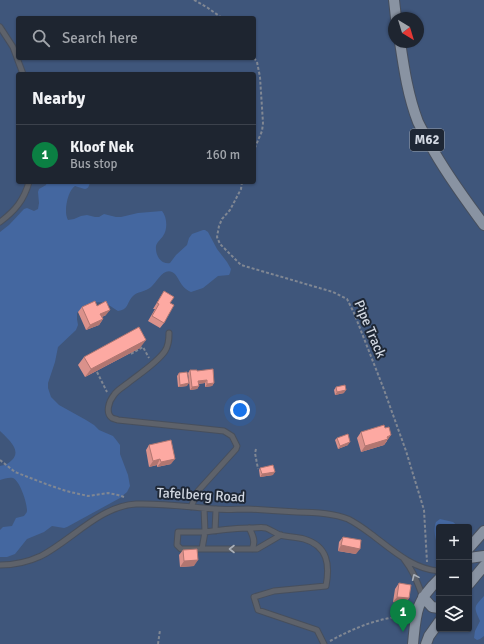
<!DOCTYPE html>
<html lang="en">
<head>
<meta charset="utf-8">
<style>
	:root { --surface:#1e2530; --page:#262d38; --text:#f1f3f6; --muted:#a1a5ab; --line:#3c424c; --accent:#0b8043 }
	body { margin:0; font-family:Signika,sans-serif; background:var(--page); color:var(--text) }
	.controls { position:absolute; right:12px; bottom:12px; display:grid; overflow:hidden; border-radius:4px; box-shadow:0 1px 3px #0004 }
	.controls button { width:36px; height:36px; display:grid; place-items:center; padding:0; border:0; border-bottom:1px solid var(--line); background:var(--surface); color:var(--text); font:20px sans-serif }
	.compass { position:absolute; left:388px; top:12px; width:36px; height:36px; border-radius:50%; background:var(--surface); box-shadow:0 1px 3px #0004; rotate:142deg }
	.you { position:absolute; left:240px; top:410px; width:14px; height:14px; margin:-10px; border:3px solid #fff; border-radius:50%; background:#1a73e8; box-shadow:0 0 0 6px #1a73e833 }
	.badge { display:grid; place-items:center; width:26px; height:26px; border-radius:50%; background:var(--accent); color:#fff; font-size:13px; font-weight:700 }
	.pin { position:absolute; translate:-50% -33px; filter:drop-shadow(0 1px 2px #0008) }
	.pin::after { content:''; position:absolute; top:21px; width:14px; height:12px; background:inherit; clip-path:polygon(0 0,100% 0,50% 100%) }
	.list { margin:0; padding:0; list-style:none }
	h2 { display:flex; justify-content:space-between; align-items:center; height:52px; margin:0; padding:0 16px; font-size:17px }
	h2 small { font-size:13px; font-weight:400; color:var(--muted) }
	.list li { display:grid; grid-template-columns:26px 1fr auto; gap:12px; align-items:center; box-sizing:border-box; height:60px; padding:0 16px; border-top:1px solid var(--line) }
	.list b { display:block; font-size:15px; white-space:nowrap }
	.list p { margin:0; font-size:13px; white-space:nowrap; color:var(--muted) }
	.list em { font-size:13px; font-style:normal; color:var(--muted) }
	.icon { flex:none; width:22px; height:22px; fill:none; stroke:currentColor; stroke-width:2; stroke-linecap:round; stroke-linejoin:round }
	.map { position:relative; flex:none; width:484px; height:644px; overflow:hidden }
	.search { position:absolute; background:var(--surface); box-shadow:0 1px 3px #0004; left:16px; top:16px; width:240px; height:44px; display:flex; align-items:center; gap:10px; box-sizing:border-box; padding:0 14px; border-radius:4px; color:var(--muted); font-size:15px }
	.panel { position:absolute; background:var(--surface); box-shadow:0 1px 3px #0004; left:16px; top:72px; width:240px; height:112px; border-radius:4px }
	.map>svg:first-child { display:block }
</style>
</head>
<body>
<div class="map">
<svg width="484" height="644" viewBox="0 0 484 644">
	<rect width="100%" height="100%" fill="#283140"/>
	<path fill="#3f567b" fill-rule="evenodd" d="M0 0H484V644H0ZM18 18H254V58H18ZM394 18H418V42H394ZM18 74H254V182H18ZM439 527H469V629H439Z"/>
	<path fill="#4467a0" d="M47 182H90C88 193 83 188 75 186 68 190 63 212 68 220L74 219 81 216 87 215 95 217H99L104 214 116 217H121L138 213 162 211C167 217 168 229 163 236 161 239 157 242 156 246 155 255 161 265 170 263L176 255 187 245 189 238 192 234 203 230H205L208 232 217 249 227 262 231 269 230 273 229 275 218 276 203 288 191 292C179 287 179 275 172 272 163 268 157 282 151 287 146 292 137 291 132 297 127 303 128 310 118 311 114 309 111 306 107 304 96 299 84 305 77 313V319L78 325 76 330 58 347 55 362 48 383V388L51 397 59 405 86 420 94 425 99 430 113 436 117 441 120 445V454L128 475 130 486 127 492 120 498 67 527 64 528 52 526 44 532 27 539 15 554 7 557H0V530L3 527 12 526 16 518 24 516C26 513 27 513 27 510 27 503 20 481 13 478 9 477 4 479 0 480V466C5 465 8 464 12 460 22 450 8 439 0 431V232L9 225 24 209 27 208 34 211 38 209 39 203 38 192 39 189 46 185Z
		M440 519 453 522 459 527H439V548C435 540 433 529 436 522Z
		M484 596V636L480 639 477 640 474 638 475 631 480 621C474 607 473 608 484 596Z"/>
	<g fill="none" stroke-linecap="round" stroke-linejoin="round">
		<defs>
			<path id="service" d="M0 27 13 47 23 74
				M0 222C15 211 24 200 29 182
				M169 333C169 339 169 345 165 351 157 363 139 374 128 383 123 387 117 390 114 395 109 401 105 413 112 418 114 419 116 419 118 420L196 428 224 431 232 436 237 446 236 449 198 491 191 507
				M204 508 205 532H178L177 545 181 549H257L281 535
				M249 528C253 535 256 542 252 549
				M215 531 216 509
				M202 549 205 532C220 530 235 528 251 528 256 528 262 527 266 528 271 530 275 533 280 535 288 537 297 537 304 539 328 546 330 565 326 586L274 591 254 597 258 610 317 630 324 644
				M404 559C414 572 417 582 423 597
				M0 565C14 565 28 562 41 556 72 540 100 506 136 504 162 503 189 507 215 509 226 510 237 509 248 509 264 510 281 511 297 512 314 512 332 513 348 519 356 523 363 528 371 534 391 549 412 569 439 571"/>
			<path id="primary" d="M394 0 396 18
				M400 42C404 69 408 96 418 122 422 130 427 139 431 146 446 174 465 199 484 225
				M469 548 484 531
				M469 558 484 556
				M469 584 484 566
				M423 597 432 607 439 608
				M413 644C416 613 415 602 439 579
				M426 644 429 636 439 622"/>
		</defs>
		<use href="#service" stroke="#474f5d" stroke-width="7"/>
		<use href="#primary" stroke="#474f5d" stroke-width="12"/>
		<path stroke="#808793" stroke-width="2" stroke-dasharray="3 2" stroke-linecap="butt" d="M194 0 208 8 222 18
			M254 58 257 62 260 77 263 123 262 131 254 150
			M242 182 241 189 230 210 222 219 219 226 217 237 220 244 241 265 333 292 347 299 354 313 383 387 406 451 424 510 427 562
			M131 354 143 347 149 358
			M97 372 107 392
			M256 449 255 453 258 469
			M0 460 15 472 46 484 66 491 88 496 108 493 118 495 124 497
			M330 641C354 628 378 618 405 616
			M158 644 160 630"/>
		<use href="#service" stroke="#5e626a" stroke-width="5"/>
		<use href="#primary" stroke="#8993a2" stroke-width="10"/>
	</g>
	<path fill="#da918b" d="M164 291 170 303 164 323 160 328 148 321 155 309H153Z
		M97 306 106 315 102 317 103 319 99 325 86 330 78 312 82 307Z
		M140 348 85 377 78 365 84 357Z
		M190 370 197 371 214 383 212 386 205 387V383L198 384 199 386 197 389 190 390 188 373Z
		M179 373 187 386 178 387 177 376Z
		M336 387 344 393 335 395 334 390Z
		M361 432 387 441 384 445 361 452 357 438Z
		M337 438 348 445 338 449 335 440Z
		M149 445 171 464 157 467V465L149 467 146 450Z
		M260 468 273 475 260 477 259 470Z
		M343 537 356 554 338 551 339 542Z
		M183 550 194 566 180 567 179 555Z
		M399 583 409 598 405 604 393 602 395 589Z"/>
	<path fill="#b17671" d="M110 310 106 315 97 319 100 314Z
		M103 319 99 325 86 330 90 325Z
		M146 340 140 348 85 377 91 369Z
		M207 380 205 383 196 384 198 381Z
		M189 383 187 386 178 387 180 385Z
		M214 383 212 386 205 387 207 384Z
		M199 386 197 389 190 390 192 387Z
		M346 390 344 393 335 395 337 392Z
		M391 435 384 445 361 452 365 446Z
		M350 442 348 445 338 449 340 446Z
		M160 459 157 465 149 467 153 461Z
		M175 459 171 464 157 467 161 462Z
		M275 472 273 475 260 477 262 474Z
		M341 545 360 549 356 554 338 551Z
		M198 560 194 566 180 567 184 561Z
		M397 597 409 598 405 604 393 602Z"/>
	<path fill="#fda9a2" stroke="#b17671" d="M164 291 174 297 170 303 174 305 164 323 152 316 159 304 157 303Z
		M95 301 97 306 106 301 110 310 100 314 103 319 90 325 82 307Z
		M139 327 146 340 91 369 84 357Z
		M213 369 214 383 207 384V380L198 381 199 386 192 387 190 370H197V371Z
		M187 372 189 383 180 385 179 373Z
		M345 385 346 390 337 392 336 387Z
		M384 425 385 428 389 427 391 435 387 437 388 439 365 446 361 432Z
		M348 434 350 442 340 446 337 438Z
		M171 440 175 459 161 462 160 459 153 461 149 445Z
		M273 465 275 472 262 474 260 468Z
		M343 537 361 540 360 549 341 545Z
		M197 549 198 560 184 561 183 550Z
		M399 583 411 585 409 598 397 597Z"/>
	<defs><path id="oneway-chevron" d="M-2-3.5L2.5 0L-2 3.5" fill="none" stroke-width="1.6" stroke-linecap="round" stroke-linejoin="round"/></defs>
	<g stroke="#a9afb8">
		<use href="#oneway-chevron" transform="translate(232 549) rotate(180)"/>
		<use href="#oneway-chevron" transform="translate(415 577) rotate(-114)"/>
	</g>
	<g text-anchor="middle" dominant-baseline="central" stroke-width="4" stroke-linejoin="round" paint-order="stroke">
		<rect fill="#1e2735" stroke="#9ca3ae" stroke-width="1" x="410" y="129" width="34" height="22" rx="3"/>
		<g font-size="13" font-weight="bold" fill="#d2d8e2">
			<text x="427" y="140">M62</text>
		</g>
		<g font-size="14" fill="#d2d8e2" stroke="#1e2735">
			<text transform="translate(370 329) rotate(67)">Pipe Track</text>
			<text transform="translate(201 495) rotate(3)">Tafelberg Road</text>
		</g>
	</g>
</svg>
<div class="controls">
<button>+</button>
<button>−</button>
<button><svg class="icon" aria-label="layers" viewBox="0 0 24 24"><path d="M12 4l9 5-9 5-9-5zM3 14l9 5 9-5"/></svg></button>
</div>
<svg class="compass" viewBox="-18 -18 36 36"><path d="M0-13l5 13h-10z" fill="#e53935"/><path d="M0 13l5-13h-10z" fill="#a1a5ab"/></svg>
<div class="you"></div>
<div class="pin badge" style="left:403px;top:632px">1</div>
<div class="search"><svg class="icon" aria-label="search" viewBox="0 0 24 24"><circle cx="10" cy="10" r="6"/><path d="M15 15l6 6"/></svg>Search here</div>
<section class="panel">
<h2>Nearby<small></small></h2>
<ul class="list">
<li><span class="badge">1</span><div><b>Kloof Nek</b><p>Bus stop</p></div><em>160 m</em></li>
</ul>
</section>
</div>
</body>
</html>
